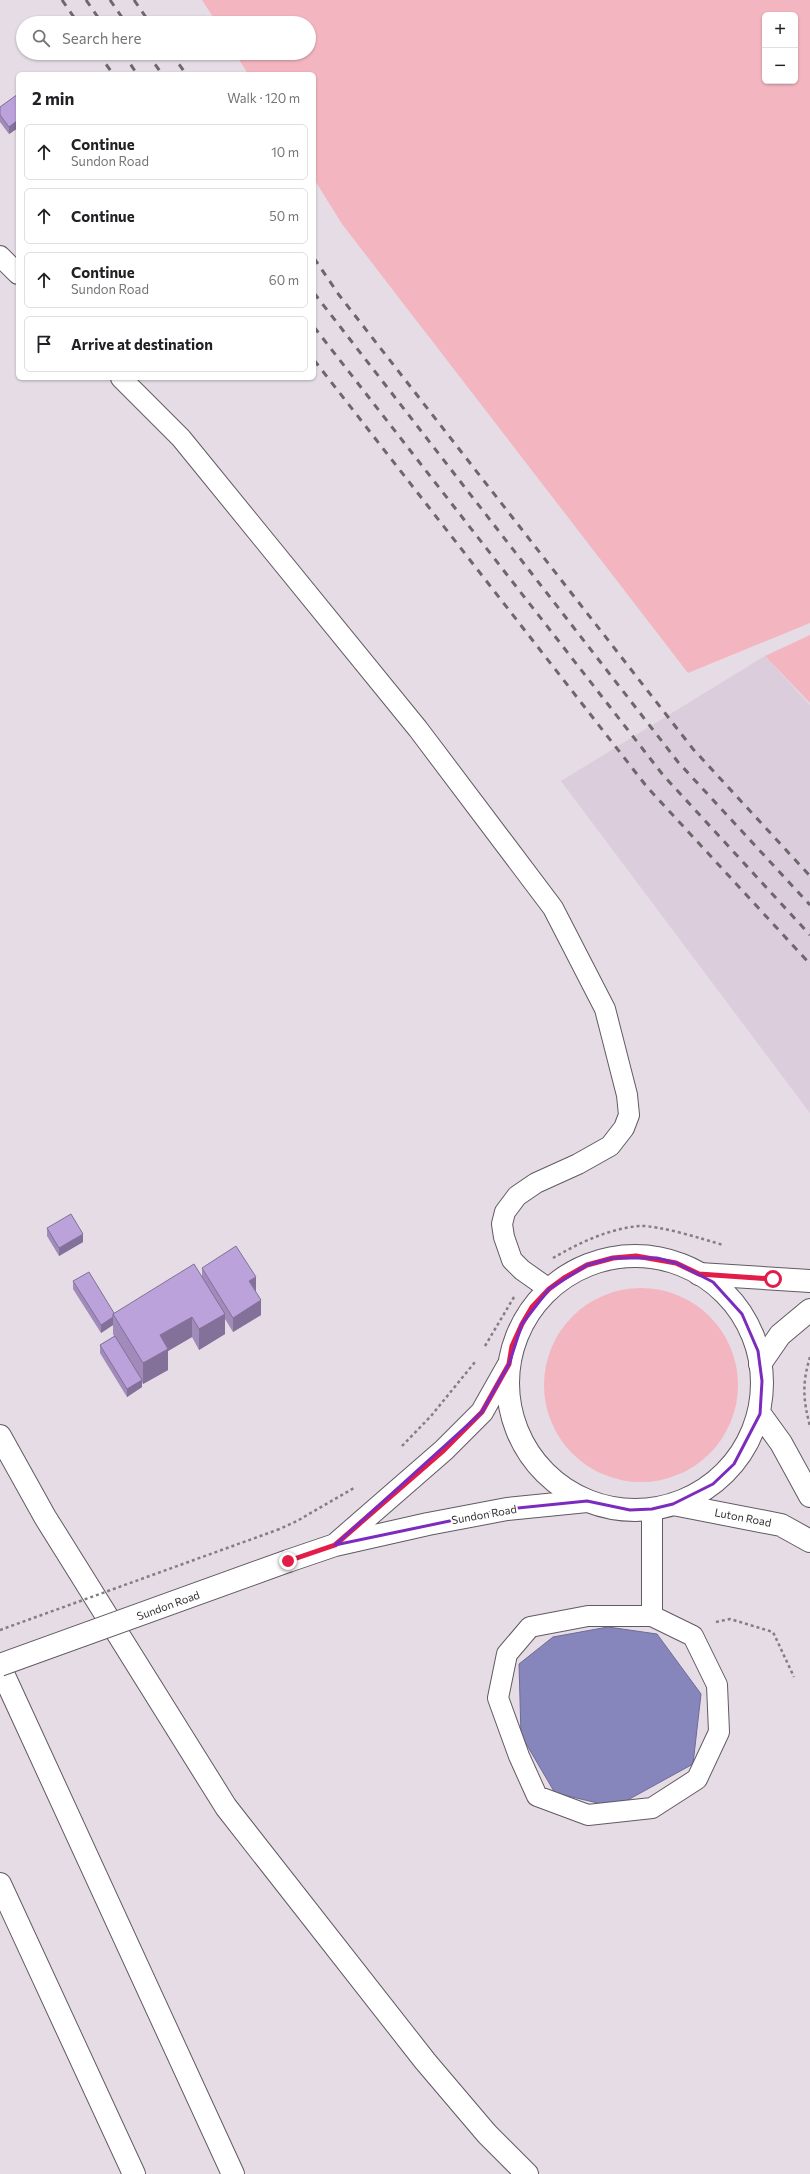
<!DOCTYPE html>
<html lang="en">
<head>
<meta charset="utf-8">
<style>
	:root { --surface:#fff; --page:#f2f2f2; --text:#202124; --muted:#757577; --line:#e0e0e0 }
	body { margin:0; font-family:Commissioner,sans-serif; background:var(--page); color:var(--text) }
	.controls { position:absolute; right:12px; top:12px; display:grid; overflow:hidden; border-radius:6px; box-shadow:0 1px 3px #0004 }
	.controls button { width:36px; height:36px; display:grid; place-items:center; padding:0; border:0; border-bottom:1px solid var(--line); background:var(--surface); color:var(--text); font:20px sans-serif }
	.stop { position:absolute; width:12px; height:12px; margin:-9px; border:3px solid #e11d48; border-radius:50%; background:#fff }
	.stop.end { background:#e11d48; border-color:#fff; box-shadow:0 1px 4px #0008 }
	.list { margin:0; padding:0; list-style:none }
	h2 { display:flex; justify-content:space-between; align-items:center; height:52px; margin:0; padding:0 16px; font-size:17px }
	h2 small { font-size:13px; font-weight:400; color:var(--muted) }
	.list li { display:grid; grid-template-columns:26px 1fr auto; gap:12px; align-items:center; box-sizing:border-box; height:56px; margin:0 8px 8px; padding:0 8px; border:1px solid var(--line); border-radius:6px }
	.list b { display:block; font-size:15px; white-space:nowrap }
	.list p { margin:0; font-size:13px; white-space:nowrap; color:var(--muted) }
	.list em { font-size:13px; font-style:normal; color:var(--muted) }
	.icon { flex:none; width:22px; height:22px; fill:none; stroke:currentColor; stroke-width:2; stroke-linecap:round; stroke-linejoin:round }
	.map { position:relative; flex:none; width:810px; height:2174px; overflow:hidden }
	.search { position:absolute; background:var(--surface); box-shadow:0 1px 3px #0004; left:16px; top:16px; width:300px; height:44px; display:flex; align-items:center; gap:10px; box-sizing:border-box; padding:0 14px; border-radius:22px; color:var(--muted); font-size:15px }
	.panel { position:absolute; background:var(--surface); box-shadow:0 1px 3px #0004; left:16px; top:72px; width:300px; height:308px; border-radius:6px }
	.map>svg:first-child { display:block }
</style>
</head>
<body>
<div class="map">
<svg width="810" height="2174" viewBox="0 0 810 2174">
	<rect width="100%" height="100%" fill="#e5dce5"/>
	<path fill="#dccddc" d="M765 656 810 705V1113L561 781Z"/>
	<path fill="#f3b6c0" fill-rule="evenodd" d="M202 0H810V623L688 673 342 224 314 179V74H248L235 53H309V23H217ZM765 15H795V81H765Z
		M810 635V703L765 656Z
		M544 1385a97 97 0 1 1 194 0a97 97 0 1 1-194 0Z"/>
	<path fill="#8686bd" stroke="#6d6c94" d="M608 1627 657 1634 701 1694 693 1764 615 1807 555 1793 521 1735 519 1664 553 1637Z"/>
	<g fill="none" stroke-linecap="round" stroke-linejoin="round">
		<defs>
			<path id="service" d="M0 256 18 274
				M121 378 181 438 418 729 553 908 605 1009 627 1095 629 1115 624 1128 610 1146 578 1164 536 1183 517 1196 505 1212 502 1224 504 1237 512 1260 522 1270 549 1289
				M652 1509V1616L693 1636 717 1685 719 1732 697 1779 652 1808 588 1815 537 1796 519 1756 498 1698 507 1654 530 1627 588 1616H652"/>
			<path id="tertiary" d="M699 1274 810 1281
				M760 1364 780 1335 810 1310"/>
			<path id="secondary" d="M508 1383a127 127 0 1 1 254 0a127 127 0 1 1-254 0Z
				M760 1414 781 1443 810 1496
				M673 1504 781 1525 810 1541
				M336 1544 444 1450 482 1412 508 1366
				M288 1561 335 1545 428 1524 507 1509 587 1501"/>
			<path id="motorway" d="M0 1436 45 1517 226 1807 425 2061 487 2134 527 2174
				M0 1667 233 2174
				M0 1884 134 2174"/>
		</defs>
		<use href="#service" stroke="#625a62" stroke-width="22"/>
		<use href="#tertiary" stroke="#625a62" stroke-width="24"/>
		<use href="#secondary" stroke="#625a62" stroke-width="24"/>
		<use href="#motorway" stroke="#625a62" stroke-width="24"/>
		<path stroke="#847e84" stroke-width="2.5" stroke-dasharray="3 3" stroke-linecap="butt" d="M553 1258C579 1243 608 1229 639 1226 659 1225 703 1239 723 1245
			M485 1346 514 1297
			M810 1357C802 1383 803 1400 810 1426
			M402 1446 431 1416 475 1362
			M277 1530 297 1521 354 1488
			M716 1622 730 1619 773 1632 794 1677"/>
		<use href="#service" stroke="#fff" stroke-width="20"/>
		<use href="#tertiary" stroke="#fff" stroke-width="22"/>
		<use href="#secondary" stroke="#fff" stroke-width="22"/>
		<use href="#motorway" stroke="#fff" stroke-width="22"/>
		<path stroke="#6d676d" stroke-width="3" stroke-dasharray="7 7" stroke-linecap="butt" d="M62 0 78 23
			M86 0 102 23
			M110 0 126 23
			M134 0 150 23
			M98 53 113 74
			M123 53 137 74
			M147 53 162 74
			M171 53 186 74
			M314 258 339 295 693 749 810 876
			M314 293 678 762 810 905
			M314 327 663 775 810 935
			M314 360 647 787 810 964"/>
		<defs>
			<path id="secondary-bridge" d="M0 1665 288 1561"/>
		</defs>
		<use href="#secondary-bridge" stroke="#625a62" stroke-width="24" stroke-linecap="butt"/>
		<path stroke="#847e84" stroke-width="2.5" stroke-dasharray="3 3" stroke-linecap="butt" d="M0 1630 277 1530"/>
		<use href="#secondary-bridge" stroke="#fff" stroke-width="22"/>
	</g>
	<path fill="#a18bbb" d="M18 94V128L9 134 0 122V107Z
		M47 1228 83 1242 59 1256 47 1236Z
		M202 1268 256 1292 261 1315 233 1332 225 1319V1334L199 1350 192 1337 168 1351V1370L143 1384 142 1382V1387L127 1397 100 1353V1345L114 1336 113 1334V1325L101 1333 73 1289V1281L114 1313 202 1276Z"/>
	<path fill="#837199" d="M18 120V128L9 134V127Z
		M83 1234V1242L59 1256V1248Z
		M256 1277V1292L249 1281Z
		M261 1300V1315L233 1332V1318Z
		M225 1314V1334L199 1350V1329Z
		M113 1317V1325L101 1333V1325Z
		M192 1317V1337L168 1351V1370L143 1384V1363L160 1335Z
		M142 1380V1387L127 1397V1389Z"/>
	<path fill="#bba2da" stroke="#837199" d="M18 94V120L9 127 0 115V107Z
		M71 1214 83 1234 59 1248 47 1228Z
		M236 1246 256 1277 249 1281 261 1300 233 1318 202 1268Z
		M194 1264 225 1314 199 1329 192 1317 160 1335 168 1349 143 1363 113 1314Z
		M89 1272 114 1313 113 1314V1317L101 1325 73 1281Z
		M115 1336 142 1380 127 1389 100 1345Z"/>
	<g fill="none" stroke-linecap="round" stroke-linejoin="round">
		<path stroke="#e11d48" stroke-width="5" d="M288 1561 335 1545 444 1450 482 1412 509 1364 512 1346 522 1324 532 1307 549 1289 564 1278 587 1265 613 1258 636 1256 676 1263 699 1274 773 1279"/>
	</g>
	<path fill="none" stroke="#7b2cbf" stroke-width="3" stroke-linejoin="round" d="M613 1258H657L676 1263 713 1282 742 1314 758 1351 762 1381 760 1414 734 1464 713 1484 673 1504 652 1509 630 1510 587 1501 507 1509 335 1545 482 1412 509 1364 522 1324 549 1289 587 1265Z"/>
	<g text-anchor="middle" dominant-baseline="central" stroke-width="4" stroke-linejoin="round" paint-order="stroke">
		<g font-size="11" fill="#343034" stroke="#fff">
			<text transform="translate(484 1514) rotate(-10)">Sundon Road</text>
			<text transform="translate(743 1517) rotate(11)">Luton Road</text>
			<text transform="translate(168 1605) rotate(-20)">Sundon Road</text>
		</g>
	</g>
</svg>
<div class="controls">
<button>+</button>
<button>−</button>
</div>
<div class="stop" style="left:773px;top:1279px"></div>
<div class="stop end" style="left:288px;top:1561px"></div>
<div class="search"><svg class="icon" aria-label="search" viewBox="0 0 24 24"><circle cx="10" cy="10" r="6"/><path d="M15 15l6 6"/></svg>Search here</div>
<section class="panel">
<h2>2 min<small>Walk · 120 m</small></h2>
<ul class="list">
<li><svg class="icon" aria-label="ahead" viewBox="0 0 24 24"><path d="M12 20V5M6 11l6-6 6 6"/></svg><div><b>Continue</b><p>Sundon Road</p></div><em>10 m</em></li>
<li><svg class="icon" aria-label="ahead" viewBox="0 0 24 24"><path d="M12 20V5M6 11l6-6 6 6"/></svg><div><b>Continue</b></div><em>50 m</em></li>
<li><svg class="icon" aria-label="ahead" viewBox="0 0 24 24"><path d="M12 20V5M6 11l6-6 6 6"/></svg><div><b>Continue</b><p>Sundon Road</p></div><em>60 m</em></li>
<li><svg class="icon" aria-label="arrive" viewBox="0 0 24 24"><path d="M6 21V4h12l-3 4 3 4H6"/></svg><div><b>Arrive at destination</b></div></li>
</ul>
</section>
</div>
</body>
</html>
